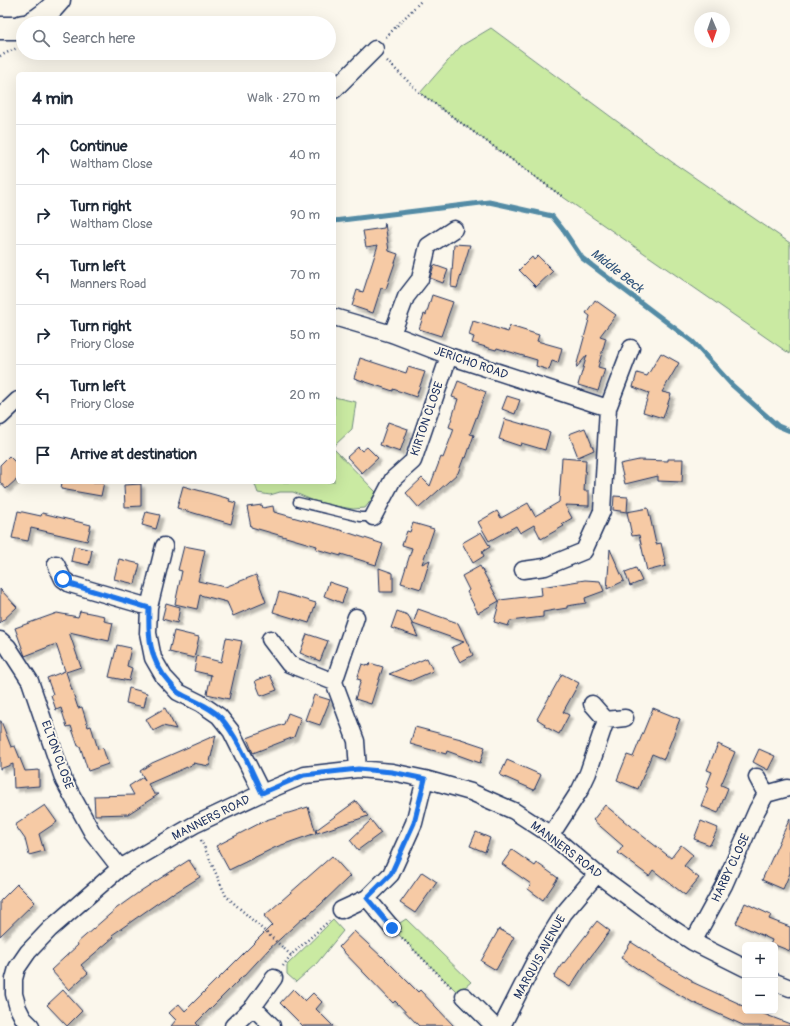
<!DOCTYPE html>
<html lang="en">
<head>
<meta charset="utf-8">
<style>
	:root { --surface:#fff; --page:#f2f2f3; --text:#1f2937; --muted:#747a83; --line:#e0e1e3 }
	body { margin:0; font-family:Pangolin,sans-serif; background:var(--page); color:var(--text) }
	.controls { position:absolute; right:12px; bottom:12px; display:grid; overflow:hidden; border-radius:6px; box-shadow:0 4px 16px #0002 }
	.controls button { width:36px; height:36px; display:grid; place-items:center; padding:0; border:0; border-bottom:1px solid var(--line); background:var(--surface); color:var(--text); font:20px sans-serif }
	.compass { position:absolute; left:694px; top:12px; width:36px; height:36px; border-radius:50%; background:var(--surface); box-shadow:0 4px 16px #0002; rotate:178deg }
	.stop { position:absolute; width:12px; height:12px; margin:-9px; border:3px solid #1a73e8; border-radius:50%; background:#fff }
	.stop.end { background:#1a73e8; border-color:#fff; box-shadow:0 1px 4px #0008 }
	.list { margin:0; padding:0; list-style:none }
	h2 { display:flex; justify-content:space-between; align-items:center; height:52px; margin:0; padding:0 16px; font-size:17px }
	h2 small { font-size:13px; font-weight:400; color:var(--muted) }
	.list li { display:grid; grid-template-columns:26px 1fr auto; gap:12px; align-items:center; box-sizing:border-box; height:60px; padding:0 16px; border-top:1px solid var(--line) }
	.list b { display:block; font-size:15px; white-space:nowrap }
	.list p { margin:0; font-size:13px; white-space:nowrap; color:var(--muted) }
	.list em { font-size:13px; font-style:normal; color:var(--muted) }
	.icon { flex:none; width:22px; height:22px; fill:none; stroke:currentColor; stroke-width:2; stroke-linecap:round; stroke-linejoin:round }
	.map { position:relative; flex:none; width:790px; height:1026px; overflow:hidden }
	.search { position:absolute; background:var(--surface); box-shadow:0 4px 16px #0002; left:16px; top:16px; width:320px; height:44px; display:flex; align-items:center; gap:10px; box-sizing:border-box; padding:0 14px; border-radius:22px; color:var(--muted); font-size:15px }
	.panel { position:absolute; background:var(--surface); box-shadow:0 4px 16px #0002; left:16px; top:72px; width:320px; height:412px; border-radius:6px }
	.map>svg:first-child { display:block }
</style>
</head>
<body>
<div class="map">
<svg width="790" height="1026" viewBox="0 0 790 1026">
	<defs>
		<filter id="shadow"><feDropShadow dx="3.5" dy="3.5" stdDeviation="1" flood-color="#0004"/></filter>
	</defs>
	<rect width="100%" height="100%" fill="#fbf7ec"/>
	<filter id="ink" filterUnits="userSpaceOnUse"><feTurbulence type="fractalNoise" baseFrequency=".025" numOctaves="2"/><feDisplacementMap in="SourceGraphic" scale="8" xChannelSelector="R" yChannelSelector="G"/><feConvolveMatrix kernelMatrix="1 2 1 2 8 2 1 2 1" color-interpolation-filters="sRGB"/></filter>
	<g filter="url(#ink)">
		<path fill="#caeaa2" stroke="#728c80" d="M491 28 672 162 790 243V354L563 197 420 93 461 46Z
			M334 397 356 402 352 429 334 446Z
			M334 449 376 492 372 499 365 508 353 509 330 505 314 501 293 492H280L270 495 258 493 254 482H334Z
			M406 919 471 982 458 993 392 928Z
			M333 920 343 931 317 963 296 982 287 974V965Z"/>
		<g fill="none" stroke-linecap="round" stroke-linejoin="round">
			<path stroke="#538ba5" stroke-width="5" d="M334 221 489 202 552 216 564 231 582 258 693 342 732 385 778 426 790 431"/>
		</g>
		<path fill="#f6caa5" stroke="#1b2f5e" filter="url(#shadow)" d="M385 223 389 251 398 254 386 289 381 288 373 313 352 306 357 290 363 292 378 245 366 247 363 231 384 228Z
			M454 244 470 245 457 288 451 287Z
			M538 256 553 271 536 287 519 270 532 257 534 260Z
			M434 265 448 270 443 283 430 278Z
			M432 295 453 302 441 336 419 329 424 314 426 315Z
			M595 300 616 315 600 336 606 338 598 367 605 369 598 391 578 385 587 355 577 367H576L590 316 586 313Z
			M473 321 508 332 510 326 539 335 537 341 562 348 558 363 552 361 549 370 536 366 537 360 497 348 496 350 472 343 474 337 469 335Z
			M661 353 679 363 662 392 671 394 663 418 643 412 649 393 633 387 637 373 647 376Z
			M360 358 406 373 408 367 425 372 416 397 393 389V391L354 378Z
			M458 381 486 392 470 434 474 435 466 458 464 457 458 473 419 508 406 493 422 478 430 486 441 457 443 458 454 429 449 427 458 399 452 397Z
			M507 396 520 400 515 414 502 409Z
			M505 419 550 432 545 450 521 443 520 446 499 439Z
			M388 422 408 429 400 452 380 445Z
			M585 428 594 450 578 457 569 434Z
			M358 447 362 451 367 447 378 458 362 473 347 457Z
			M9 456 18 465V478L6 489 0 482V465Z
			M562 458 586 460 584 491H589V506L565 505 572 518 562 524 564 526 541 539 534 525 520 533 516 526 489 541 478 522 497 511 501 518 528 503 535 516 559 502Z
			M668 459H683L682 482 658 481V476L625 484 620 464 639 460 668 461Z
			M62 482H104L101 496 61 489Z
			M141 484V506L125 507 124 485Z
			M183 486 230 499 229 501 236 503 231 524 177 508Z
			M614 496 628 497 627 512 613 510Z
			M262 505 263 508 273 506 274 512 340 530 383 544 376 565 341 554V556L316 549 317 546 251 527 247 507Z
			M648 508 656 544 661 543 666 566 647 571 639 535 632 536 627 512Z
			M18 511 41 516 42 513 91 525 87 541 31 528 28 541 12 538Z
			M146 512 160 515 156 529 142 525Z
			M413 523 434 529 422 564 430 560 421 589 401 583 412 548 402 545 407 531 410 532Z
			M481 532 490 547 482 552 484 556 473 563 462 543Z
			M74 546 92 550 89 565 71 561Z
			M184 546 205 550 198 581 225 587 256 575 266 602 233 616 227 602 200 595 197 609 175 604 182 571 178 570Z
			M610 549 624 581 607 589Z
			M119 559 140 564 135 584 114 579Z
			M480 566 499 601 478 613 467 592 469 590 462 576Z
			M379 568 393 573V592H380Z
			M636 568 642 581 630 586 625 572Z
			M585 580 600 581 604 591 585 598 586 603 567 606V608L543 612V617L510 621 508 626 494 622 500 600 542 595 541 587Z
			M329 582 347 588 342 603 324 596Z
			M0 589 17 607 0 623Z
			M279 592 316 603 309 623 273 612Z
			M166 603 180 607 177 623 162 619Z
			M418 609 458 623 473 655 460 662 452 647 464 642 413 624Z
			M80 611 105 616 104 621 113 623 109 641 69 632 81 667 66 672 78 708 82 707 88 727 91 726 98 749 103 748 108 764 88 771 80 746H78L71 726 67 727 61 708 56 710 51 695 53 694 47 678 65 671 56 644 25 656 15 628 57 613 78 617Z
			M397 611 408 615 418 637 391 628Z
			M174 631 199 637 194 658 169 652Z
			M307 634 328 641 320 661 300 653Z
			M226 638 242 641 229 699 207 694 211 675 194 671 197 656 221 662Z
			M117 645 131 648 127 666 132 668 129 681 109 677Z
			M427 658 433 671 410 681 389 674Z
			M370 663 383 667 371 704 355 699 361 680 357 679 362 664 369 666Z
			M562 674 579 683 563 712 569 715 559 734 544 726 545 724 537 719Z
			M270 675 277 690 261 696 255 681Z
			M129 688 147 693 144 707 126 703Z
			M314 695 330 700 320 725 305 720Z
			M165 708 176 729 163 726 153 731 146 719Z
			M653 708 680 719 664 759 652 754 638 789 617 780 627 755 633 757Z
			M288 713 301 718 294 737 253 753 247 738 284 724Z
			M0 721H1L11 747 15 746 25 771 39 770V786L14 788 13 764 0 769Z
			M415 727 461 739 485 747 480 763 447 751 446 754 410 744Z
			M216 735 209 766 193 763 194 764 148 784 154 794H159L128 814 95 815 94 796 134 795 129 786 143 777 145 780 140 771 152 763Z
			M718 744 735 752 721 785 728 788 718 813 701 806 708 788 706 787 712 772 707 770Z
			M759 749 775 756 768 770 753 762Z
			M507 760 541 775 534 790 500 775Z
			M356 801 368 816 317 833 316 830Z
			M45 805 57 822 39 834 44 851 29 855 25 839 15 825Z
			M605 805 635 830 671 858 681 845 693 855 684 866 699 878 685 895 653 870 649 876 618 853 623 846 593 820Z
			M308 807 316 833 276 847 229 870 216 846 266 820Z
			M790 818V873L783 889 762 880Z
			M371 820 381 833 358 850 350 840Z
			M701 821 718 828 710 845 694 839Z
			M476 832 490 838 485 852 470 846Z
			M512 850 535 866 537 863 558 878 543 900 528 889 531 884 502 864Z
			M332 856 350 876 320 905 306 917 305 916 269 949 244 976H243L196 1023 199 1026H171L176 1020 169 1013 179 1004 185 1011 216 980V981L272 925 264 916Z
			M189 860 200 877 173 894 172 893 112 935 114 937 81 965 88 973 69 990 51 970 78 945 77 943 117 908 142 890Z
			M422 872 437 882 415 913 400 903Z
			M17 884 35 902 0 936V901Z
			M745 903 771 915 769 919 790 927V951L775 945H770L772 940 736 923Z
			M597 921 610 931 585 964 570 987 554 977 563 962 564 963Z
			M499 929 514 937 496 970 481 961Z
			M354 931 382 957V956L418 992 420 990 454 1026H419L395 1001 393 1003 339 947Z
			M631 942 654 957V958L692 980V982L738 1003V1004L745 1007V1011H756L790 1024V1026H745L692 1002 656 981 621 958Z
			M293 989 305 1001 313 993 322 1002 316 1009 333 1026H303L280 1003Z
			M63 990 82 1011 67 1026 47 1005Z"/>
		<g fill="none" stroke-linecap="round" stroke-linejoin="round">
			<defs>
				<path id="service" d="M298 502 360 517H373"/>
				<path id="minor" d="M334 90 375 49
					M334 317 392 334 449 356 608 408 602 511 584 551 545 567 523 570
					M392 334 406 297 420 279 428 246 454 229
					M608 408 631 348
					M0 417 18 400
					M373 517 393 479 413 461 449 356
					M164 546 149 607 148 633 153 658 164 677 178 692 200 703 219 716 231 731 262 793
					M56 564 63 579 70 584 149 607
					M356 617 334 682 356 741 358 769
					M270 639 289 664 334 682
					M0 640 8 647 30 681 64 781 92 832 120 868
					M592 704 606 720 625 718
					M757 777 766 794 788 788
					M551 835 580 790 588 773 606 720
					M367 898 392 928
					M341 910 367 898 391 874 414 823 425 779
					M693 942 724 885 757 810 766 794
					M775 982 790 988
					M464 996 494 1026
					M253 1007 274 978
					M31 1026 23 1018 18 1008 14 994V979L17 968 28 952 50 929 120 868 194 825 262 793 305 775 358 769 392 772 425 779 471 792 514 811 551 835 597 874 658 919 693 942 745 968
					M233 1026 253 1007 272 1026
					M502 1026 538 955 564 913 597 874"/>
				<path id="secondary" d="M32 23C43 17 51 10 59 0
					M0 28H16L23 26"/>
			</defs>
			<use href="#service" stroke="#1b2f5e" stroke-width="11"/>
			<use href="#minor" stroke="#1b2f5e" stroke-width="19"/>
			<use href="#secondary" stroke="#1b2f5e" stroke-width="25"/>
			<path stroke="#1b2f5e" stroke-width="2.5" stroke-dasharray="1 3" stroke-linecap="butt" d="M386 37 422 0
				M0 56 17 48
				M387 61 420 93 563 197
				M201 840 226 896 291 955
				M402 938 451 987
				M283 966 291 955 329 921"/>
			<use href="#service" stroke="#fbf7ec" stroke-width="8"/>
			<use href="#minor" stroke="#fbf7ec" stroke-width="16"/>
			<use href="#secondary" stroke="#fbf7ec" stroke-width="22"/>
		</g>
	</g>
	<g fill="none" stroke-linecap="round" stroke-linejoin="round" filter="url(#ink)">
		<path stroke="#1a73e8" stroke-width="5" d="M63 579 70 584 149 608C148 635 149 660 169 682 172 685 175 690 179 693 193 701 210 706 221 718 239 739 250 768 262 793L304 775 358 769 392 772 425 779 414 823 391 874 367 898 392 928"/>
	</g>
	<g text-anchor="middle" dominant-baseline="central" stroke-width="4" stroke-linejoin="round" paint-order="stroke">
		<g font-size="12" fill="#1b2f5e" stroke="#fbf7ec">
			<text transform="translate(471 363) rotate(19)">JERICHO ROAD</text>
			<text transform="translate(427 419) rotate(-71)">KIRTON CLOSE</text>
			<text transform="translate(57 755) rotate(70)">ELTON CLOSE</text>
			<text transform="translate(211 818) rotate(-27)">MANNERS ROAD</text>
			<text transform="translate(566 850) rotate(37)">MANNERS ROAD</text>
			<text transform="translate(731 868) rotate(-65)">HARBY CLOSE</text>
			<text transform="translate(540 957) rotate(-61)">MARQUIS AVENUE</text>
		</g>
		<g font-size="13" font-style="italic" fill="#32557c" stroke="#fbf7ec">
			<text transform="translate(617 271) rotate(38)">Middle Beck</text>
		</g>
	</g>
</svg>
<div class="controls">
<button>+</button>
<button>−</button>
</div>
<svg class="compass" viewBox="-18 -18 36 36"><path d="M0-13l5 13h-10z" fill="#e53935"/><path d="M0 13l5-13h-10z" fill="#747a83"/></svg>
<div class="stop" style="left:63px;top:579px"></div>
<div class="stop end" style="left:392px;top:928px"></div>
<div class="search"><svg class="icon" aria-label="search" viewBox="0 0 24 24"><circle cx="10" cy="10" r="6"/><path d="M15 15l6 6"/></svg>Search here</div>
<section class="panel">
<h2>4 min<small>Walk · 270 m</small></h2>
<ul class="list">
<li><svg class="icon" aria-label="ahead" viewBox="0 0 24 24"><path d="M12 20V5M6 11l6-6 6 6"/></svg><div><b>Continue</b><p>Waltham Close</p></div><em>40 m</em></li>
<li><svg class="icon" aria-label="right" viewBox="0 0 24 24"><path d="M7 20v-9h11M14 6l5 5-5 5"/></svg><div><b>Turn right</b><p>Waltham Close</p></div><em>90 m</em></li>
<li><svg class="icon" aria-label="left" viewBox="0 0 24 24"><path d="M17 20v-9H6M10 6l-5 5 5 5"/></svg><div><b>Turn left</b><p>Manners Road</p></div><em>70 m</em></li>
<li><svg class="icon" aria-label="right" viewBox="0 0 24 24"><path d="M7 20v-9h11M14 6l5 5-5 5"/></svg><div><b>Turn right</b><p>Priory Close</p></div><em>50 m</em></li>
<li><svg class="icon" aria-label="left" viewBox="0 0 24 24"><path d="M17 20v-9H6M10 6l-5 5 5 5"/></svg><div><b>Turn left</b><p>Priory Close</p></div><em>20 m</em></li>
<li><svg class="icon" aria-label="arrive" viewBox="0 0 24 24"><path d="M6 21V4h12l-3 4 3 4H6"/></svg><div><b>Arrive at destination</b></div></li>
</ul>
</section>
</div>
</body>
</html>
